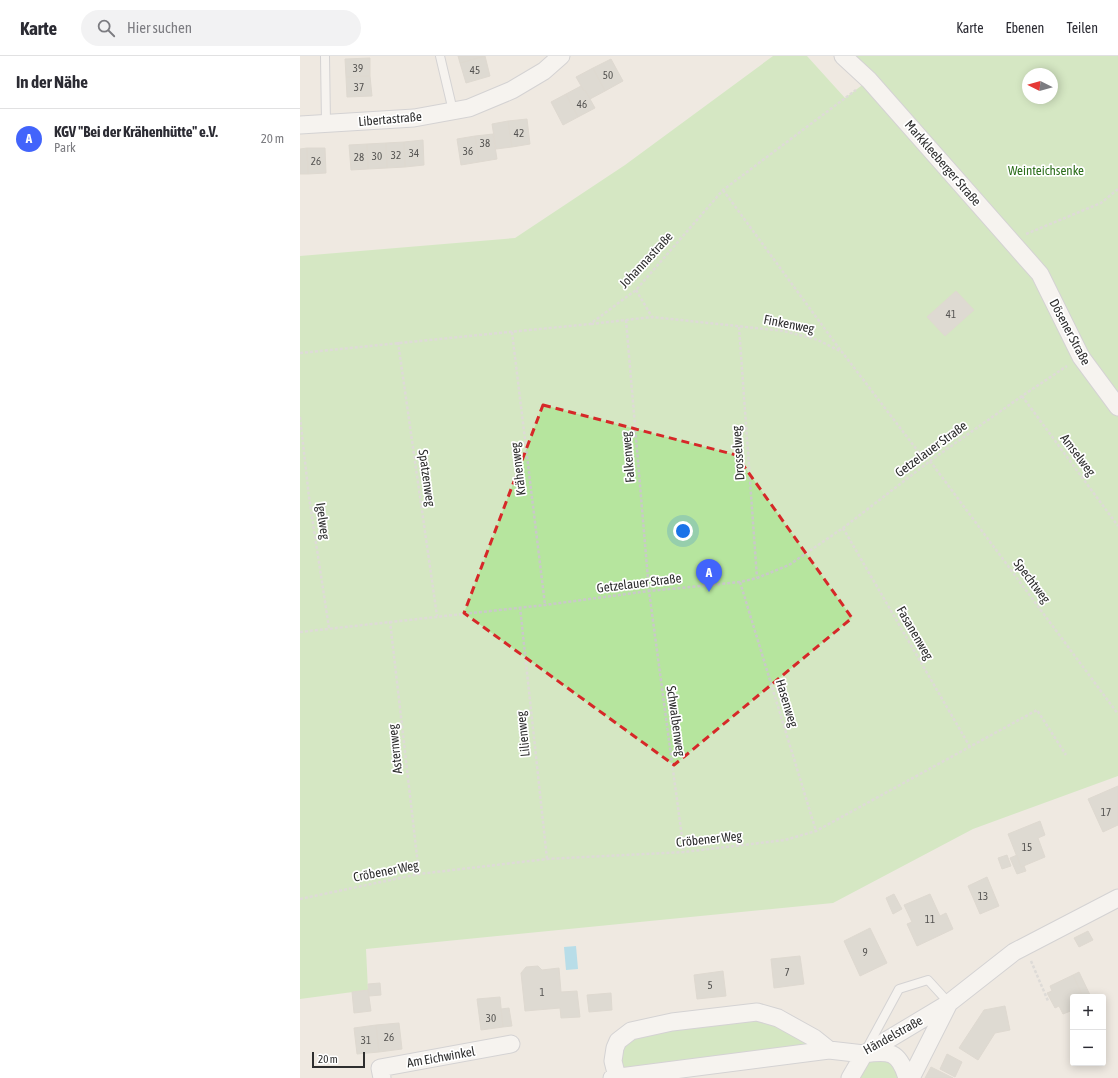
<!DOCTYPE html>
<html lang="de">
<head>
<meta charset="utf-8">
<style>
	:root { --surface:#fff; --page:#f2f2f3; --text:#2b2b33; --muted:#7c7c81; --line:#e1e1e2; --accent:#4264fb }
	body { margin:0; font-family:"Asap Condensed",sans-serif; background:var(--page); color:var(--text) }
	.controls { position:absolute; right:12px; bottom:12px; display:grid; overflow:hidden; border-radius:4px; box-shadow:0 2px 10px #0003 }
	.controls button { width:36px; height:36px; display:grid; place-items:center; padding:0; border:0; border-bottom:1px solid var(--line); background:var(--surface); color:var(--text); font:20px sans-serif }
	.compass { position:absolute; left:722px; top:12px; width:36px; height:36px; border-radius:50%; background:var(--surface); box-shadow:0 2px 10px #0003; rotate:275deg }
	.scale { position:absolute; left:12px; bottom:10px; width:53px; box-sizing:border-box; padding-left:4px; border:2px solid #2e2e2e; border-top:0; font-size:11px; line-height:14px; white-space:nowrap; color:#2e2e2e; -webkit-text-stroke:3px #fff; paint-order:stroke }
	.you { position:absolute; left:383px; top:475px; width:14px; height:14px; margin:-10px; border:3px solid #fff; border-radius:50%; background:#1a73e8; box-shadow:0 0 0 6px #1a73e833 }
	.badge { display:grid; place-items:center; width:26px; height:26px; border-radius:50%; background:var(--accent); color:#fff; font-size:13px; font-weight:700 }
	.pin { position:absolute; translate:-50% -33px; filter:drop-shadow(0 1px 2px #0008) }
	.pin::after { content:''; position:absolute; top:21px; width:14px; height:12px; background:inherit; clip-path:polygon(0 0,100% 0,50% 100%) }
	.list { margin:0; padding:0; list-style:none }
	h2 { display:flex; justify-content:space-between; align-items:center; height:52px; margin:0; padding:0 16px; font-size:17px }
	h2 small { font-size:13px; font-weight:400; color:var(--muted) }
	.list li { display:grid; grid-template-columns:26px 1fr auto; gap:12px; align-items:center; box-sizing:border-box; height:60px; padding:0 16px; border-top:1px solid var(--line) }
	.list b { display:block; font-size:15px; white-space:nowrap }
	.list p { margin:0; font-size:13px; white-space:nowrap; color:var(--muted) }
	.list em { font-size:13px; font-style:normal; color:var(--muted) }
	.icon { flex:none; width:22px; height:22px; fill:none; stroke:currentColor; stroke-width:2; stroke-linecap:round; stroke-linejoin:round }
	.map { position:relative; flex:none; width:818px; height:1022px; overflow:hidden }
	header { display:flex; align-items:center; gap:24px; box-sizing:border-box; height:56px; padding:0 20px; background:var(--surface); border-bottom:1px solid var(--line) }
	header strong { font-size:19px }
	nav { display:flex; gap:22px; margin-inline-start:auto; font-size:14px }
	.search { width:280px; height:36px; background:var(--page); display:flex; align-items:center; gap:10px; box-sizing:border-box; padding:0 14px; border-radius:22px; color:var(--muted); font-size:15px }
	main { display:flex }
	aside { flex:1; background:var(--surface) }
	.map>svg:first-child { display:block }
</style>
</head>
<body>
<header>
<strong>Karte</strong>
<div class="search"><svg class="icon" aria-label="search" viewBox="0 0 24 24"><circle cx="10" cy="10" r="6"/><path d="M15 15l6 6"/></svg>Hier suchen</div>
<nav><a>Karte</a><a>Ebenen</a><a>Teilen</a></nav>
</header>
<main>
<aside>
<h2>In der Nähe<small></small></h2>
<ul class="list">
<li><span class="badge">A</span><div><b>KGV &quot;Bei der Krähenhütte&quot; e.V.</b><p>Park</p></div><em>20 m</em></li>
</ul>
</aside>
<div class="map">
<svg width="818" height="1022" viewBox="0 0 818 1022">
	<rect width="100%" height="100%" fill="#efe9e1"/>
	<path fill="#b6e59e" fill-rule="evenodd" d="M473 0H507L545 42 569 24 544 0H818V720L673 773 533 847 66 893 68 934 0 943V200L215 182 325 109ZM728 18H752V42H728Z
		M457 956 529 994 317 1021 318 985Z
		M580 995 607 1022H550Z"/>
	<path fill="#75cff0" d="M276 890 278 913 266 914 264 891Z"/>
	<path fill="#cbc7bf" stroke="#cbc5ba" d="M158 0H185L160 7Z
		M185 0 190 20 166 27 160 7Z
		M70 2V20L46 21 45 3Z
		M311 3 323 25 305 35 293 12Z
		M293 12 305 35 290 43 285 34 284 35 276 21Z
		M70 20 72 40 47 41 46 21Z
		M281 30 284 35 285 34 295 52 278 61 266 38Z
		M266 38 278 61 263 69 251 46Z
		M227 63 230 88 212 91 208 65Z
		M208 65 212 91 196 93 192 68Z
		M193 78 197 103 179 106 175 80Z
		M175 80 179 106 161 109 157 83Z
		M123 84 124 109 105 111 104 86Z
		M104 86 105 111 87 112 86 87Z
		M86 87 87 112 68 113 67 88Z
		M67 88 68 113 51 114 49 89Z
		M7 92 8 118H0V93Z
		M7 92H25L26 117 8 118Z
		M656 235 674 254 645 280 627 261Z
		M818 730V769L803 776 788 743Z
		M740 765 745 779 738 782 745 801 721 811 708 778Z
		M707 799 711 810 702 813 698 802Z
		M717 799 721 811 724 810 726 815 717 818 710 802Z
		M687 821 699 850 680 858 668 830Z
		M594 838 602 853 593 858 586 842Z
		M630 838 640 860 646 857 653 873 617 890 607 868 612 866 604 849Z
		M570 872 587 907 560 920 544 885Z
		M788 875 793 884 779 891 774 882Z
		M500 900 504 928 474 932 471 903Z
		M238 910 242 914 259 912 261 936 277 935 280 961 261 962 260 952 225 955 221 917 226 911Z
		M423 915 426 940 397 943 394 919Z
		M779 916 791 941H783L773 919Z
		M773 919 783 941H773V954L763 958 759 950 755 952 747 937 752 935 750 930Z
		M80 927 81 939 69 940 68 928Z
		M68 934 71 955 54 957 52 936Z
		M311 937 312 954 289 956 287 939Z
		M200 941 203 971 181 974 177 943Z
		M705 950 710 974 695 977 678 1004 659 992 684 954Z
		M209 952 212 970 203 971 201 953Z
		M99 967 102 993 79 996 76 969Z
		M76 969 79 996 57 998 54 972Z
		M647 998 662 1006 655 1021 640 1013Z
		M631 1011 653 1022H625Z"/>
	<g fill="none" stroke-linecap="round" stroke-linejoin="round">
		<defs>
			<path id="service" d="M25 0 26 67
				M140 0 153 55
				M567 992 599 933 628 924 649 947"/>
			<path id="minor" d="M543 0 569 24 740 218 781 301 818 351
				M0 69 114 62 169 52 212 34 244 15 261 0
				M317 1021 313 1005 315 992 318 985 331 975 372 966 457 956 478 962 514 982 529 994
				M82 1022 80 1012 211 988
				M312 1022 529 994 564 998 649 947 714 896 818 842
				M550 1022 564 998C589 994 599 995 607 1022
				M611 1022 649 947"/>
		</defs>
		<use href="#service" stroke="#b4b7c1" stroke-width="10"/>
		<use href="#minor" stroke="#b4b7c1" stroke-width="19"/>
		<path stroke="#c9c9c9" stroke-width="2.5" stroke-dasharray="3 2" stroke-linecap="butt" d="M423 134 541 295
			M726 178 801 147 818 133
			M336 234 352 261
			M326 264 349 535 384 796
			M291 268 352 261 484 275 518 284 542 296 627 407
			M439 271 457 522
			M212 276 245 549
			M98 286 137 560
			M0 297 290 268 336 234 423 134 556 34
			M722 340 818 470
			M0 361 9 441 29 572
			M630 405 818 658
			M543 472 670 691
			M440 526 516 775
			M220 551 247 803
			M90 565 119 818
			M0 576 245 549 349 535 440 526 457 522 489 509 543 472 630 405 722 340 767 310
			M0 843 119 818 247 803 384 796 485 784 516 775 737 654 766 699
			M731 905 748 945"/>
		<use href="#service" stroke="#fff" stroke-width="8"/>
		<use href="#minor" stroke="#fff" stroke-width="17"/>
	</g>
	<path d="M0 0H818V1022H0ZM243 349 436 399 552 562 374 709 164 557Z" fill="#efe9e1" fill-opacity=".55" fill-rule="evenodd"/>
	<path fill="none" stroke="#d62828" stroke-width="3" stroke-dasharray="8 5" stroke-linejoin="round" d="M243 349 436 399 552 562 374 709 164 557Z"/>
	<g text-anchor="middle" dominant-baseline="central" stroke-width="3.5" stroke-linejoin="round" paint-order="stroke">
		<g font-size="11" fill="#555452">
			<text x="58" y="12">39</text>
			<text x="175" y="14">45</text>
			<text x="308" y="19">50</text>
			<text x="59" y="31">37</text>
			<text x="282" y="48">46</text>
			<text x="219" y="77">42</text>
			<text x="185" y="87">38</text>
			<text x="168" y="95">36</text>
			<text x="114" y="97">34</text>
			<text x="96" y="99">32</text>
			<text x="77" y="100">30</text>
			<text x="59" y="101">28</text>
			<text x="16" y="105">26</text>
			<text x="651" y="258">41</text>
			<text x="806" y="756">17</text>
			<text x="727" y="791">15</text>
			<text x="683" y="840">13</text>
			<text x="630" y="863">11</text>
			<text x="565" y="896">9</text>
			<text x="487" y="916">7</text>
			<text x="410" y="929">5</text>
			<text x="242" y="936">1</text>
			<text x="191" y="962">30</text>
			<text x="89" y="981">26</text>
			<text x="66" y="984">31</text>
		</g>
		<g font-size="13" fill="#2e2e2e" stroke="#fff">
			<text transform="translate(90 63) rotate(-5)">Libertastraße</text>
			<text transform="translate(643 107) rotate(49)">Markkleeberger Straße</text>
			<text transform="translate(346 204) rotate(-47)">Johannastraße</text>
			<text transform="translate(489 268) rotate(11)">Finkenweg</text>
			<text transform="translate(770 276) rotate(62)">Dösener Straße</text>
			<text transform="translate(631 393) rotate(-36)">Getzelauer Straße</text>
			<text transform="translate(438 397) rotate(-94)">Drosselweg</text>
			<text transform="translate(778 399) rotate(53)">Amselweg</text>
			<text transform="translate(328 401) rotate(-95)">Falkenweg</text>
			<text transform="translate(218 413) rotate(-97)">Krähenweg</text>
			<text transform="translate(127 422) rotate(82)">Spatzenweg</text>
			<text transform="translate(23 465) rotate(82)">Igelweg</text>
			<text transform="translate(732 525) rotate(53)">Spechtweg</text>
			<text transform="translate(339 527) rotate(-7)">Getzelauer Straße</text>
			<text transform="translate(615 577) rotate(60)">Fasanenweg</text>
			<text transform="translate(487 647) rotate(73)">Hasenweg</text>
			<text transform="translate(376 665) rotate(82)">Schwalbenweg</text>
			<text transform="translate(223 678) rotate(-96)">Lilienweg</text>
			<text transform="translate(95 693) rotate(-96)">Asternweg</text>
			<text transform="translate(409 783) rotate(-6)">Cröbener Weg</text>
			<text transform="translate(86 815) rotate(-11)">Cröbener Weg</text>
			<text transform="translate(593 979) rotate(-29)">Händelstraße</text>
			<text transform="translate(141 1001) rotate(-10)">Am Eichwinkel</text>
		</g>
		<g font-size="13" fill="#2c6e1b" stroke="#fff">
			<text x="746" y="114">Weinteichsenke</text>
		</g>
	</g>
</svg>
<div class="controls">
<button>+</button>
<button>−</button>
</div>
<svg class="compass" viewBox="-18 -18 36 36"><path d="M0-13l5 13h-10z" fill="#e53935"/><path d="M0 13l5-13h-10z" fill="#7c7c81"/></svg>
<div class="scale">20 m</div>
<div class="you"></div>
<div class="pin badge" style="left:409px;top:536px">A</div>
</div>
</main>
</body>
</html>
